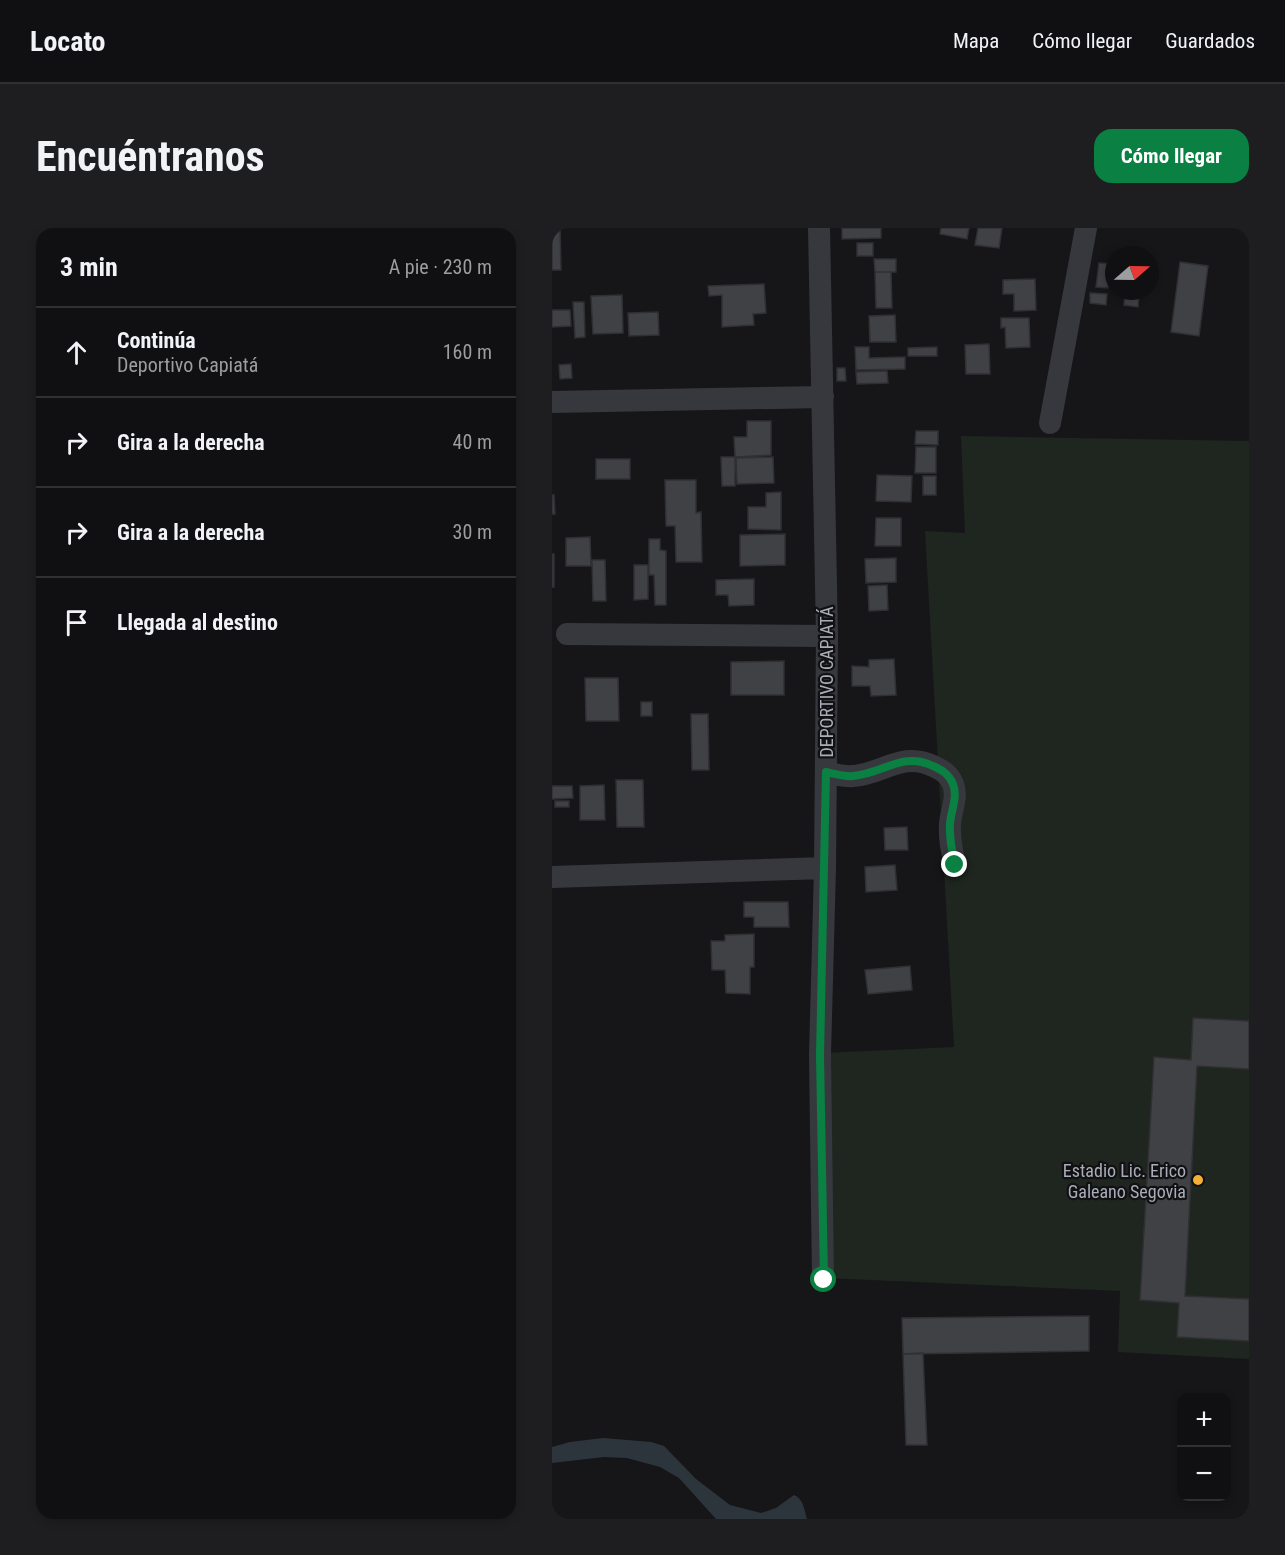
<!DOCTYPE html>
<html lang="es">
<head>
<meta charset="utf-8">
<style>
	:root { --surface:#101012; --page:#1e1e20; --text:#f1f3f6; --muted:#9c9d9f; --line:#303032; --accent:#0b8043 }
	body { margin:0; font-family:"Roboto Condensed",sans-serif; background:var(--page); color:var(--text) }
	.controls { position:absolute; right:18px; bottom:18px; display:grid; overflow:hidden; border-radius:12px; box-shadow:0 3px 9px #0003 }
	.controls button { width:54px; height:54px; display:grid; place-items:center; padding:0; border:0; border-bottom:2px solid var(--line); background:var(--surface); color:var(--text); font:30px sans-serif }
	.compass { position:absolute; left:553px; top:18px; width:54px; height:54px; border-radius:50%; background:var(--surface); box-shadow:0 3px 9px #0003; rotate:70deg }
	.stop { position:absolute; width:18px; height:18px; margin:-14px; border:4px solid #0b8043; border-radius:50%; background:#fff }
	.stop.end { background:#0b8043; border-color:#fff; box-shadow:0 2px 6px #0008 }
	.list { margin:0; padding:0; list-style:none }
	h2 { display:flex; justify-content:space-between; align-items:center; height:78px; margin:0; padding:0 24px; font-size:26px }
	h2 small { font-size:20px; font-weight:400; color:var(--muted) }
	.list li { display:grid; grid-template-columns:39px 1fr auto; gap:18px; align-items:center; box-sizing:border-box; height:90px; padding:0 24px; border-top:2px solid var(--line) }
	.list b { display:block; font-size:22px; white-space:nowrap }
	.list p { margin:0; font-size:20px; white-space:nowrap; color:var(--muted) }
	.list em { font-size:20px; font-style:normal; color:var(--muted) }
	.icon { flex:none; width:33px; height:33px; fill:none; stroke:currentColor; stroke-width:2; stroke-linecap:round; stroke-linejoin:round }
	.map { position:relative; flex:none; width:697px; height:1291px; overflow:hidden; border-radius:18px }
	header { display:flex; align-items:center; gap:36px; box-sizing:border-box; height:84px; padding:0 30px; background:var(--surface); border-bottom:2px solid var(--line) }
	header strong { font-size:28px }
	nav { display:flex; gap:33px; margin-inline-start:auto; font-size:21px }
	.intro { display:flex; align-items:center; justify-content:space-between; box-sizing:border-box; height:144px; padding:0 36px }
	h1 { margin:0; font-size:42px }
	.button { padding:15px 27px; border-radius:18px; background:var(--accent); color:#fff; font-size:21px; font-weight:700 }
	main { display:flex; gap:36px; padding:0 36px }
	aside { flex:1; background:var(--surface); border-radius:18px; box-shadow:0 3px 9px #0003 }
	.map>svg:first-child { display:block }
</style>
</head>
<body>
<header>
<strong>Locato</strong>
<nav><a>Mapa</a><a>Cómo llegar</a><a>Guardados</a></nav>
</header>
<div class="intro"><h1>Encuéntranos</h1><a class="button">Cómo llegar</a></div>
<main>
<aside>
<h2>3 min<small>A pie · 230 m</small></h2>
<ul class="list">
<li><svg class="icon" aria-label="ahead" viewBox="0 0 24 24"><path d="M12 20V5M6 11l6-6 6 6"/></svg><div><b>Continúa</b><p>Deportivo Capiatá</p></div><em>160 m</em></li>
<li><svg class="icon" aria-label="right" viewBox="0 0 24 24"><path d="M7 20v-9h11M14 6l5 5-5 5"/></svg><div><b>Gira a la derecha</b></div><em>40 m</em></li>
<li><svg class="icon" aria-label="right" viewBox="0 0 24 24"><path d="M7 20v-9h11M14 6l5 5-5 5"/></svg><div><b>Gira a la derecha</b></div><em>30 m</em></li>
<li><svg class="icon" aria-label="arrive" viewBox="0 0 24 24"><path d="M6 21V4h12l-3 4 3 4H6"/></svg><div><b>Llegada al destino</b></div></li>
</ul>
</aside>
<div class="map">
<svg width="697" height="1291" viewBox="0 0 697 1291">
	<rect width="100%" height="100%" fill="#161618"/>
	<path fill="#1e261f" d="M409 208 697 213V1131L566 1124 568 1063 274 1050 271 825 402 819 373 303 413 305Z"/>
	<path fill="#2c353c" d="M51 1210 99 1214 112 1218 144 1251 178 1277 209 1285 224 1280 242 1267C252 1271 252 1282 255 1291H164L127 1250 108 1239 75 1230 52 1229 0 1235V1219L18 1214Z"/>
	<path fill="#404145" stroke="#303034" stroke-width="1.5" d="M0 0H8L9 42H0Z
		M290 0H329V10L290 11Z
		M389 0H417L415 11 388 6Z
		M426 0H450L447 20 423 17Z
		M305 15H321V28H305Z
		M322 31H344V44H323Z
		M628 34 656 38 647 108 619 104Z
		M547 35 562 36V47L557 46 556 60 544 59Z
		M323 44H339L340 80H324Z
		M483 51 484 82 462 83V66H451V52Z
		M212 56 214 85 201 86 202 97 170 99V67L157 68 156 58Z
		M573 63H587L586 79 572 77Z
		M538 65 555 66 554 77 538 75Z
		M70 67 71 105 41 106 39 68Z
		M21 74H32L33 109 23 110Z
		M0 82H18L19 98 0 99Z
		M106 84 107 107 77 108 76 85Z
		M343 87 344 114H318L317 88Z
		M449 90H477L478 119 454 120 453 99 449 100Z
		M437 116 438 146H414L413 117Z
		M303 119H317V130L353 129V141L304 142Z
		M385 119V128H356V120Z
		M19 136 20 150 8 151 7 137Z
		M285 140H293L294 153H285Z
		M335 143 336 155 305 156 304 144Z
		M195 193H219V227L183 229 182 209H195Z
		M364 203H386V217L363 216Z
		M364 219H384V245H363Z
		M169 229H183V258H170Z
		M221 229 222 255 185 256 184 230Z
		M44 231H78V251H44Z
		M325 247 360 248 359 274 324 273Z
		M371 248H384V267H371Z
		M113 252H144V285L149 284 150 334H124L123 298H114Z
		M229 264V302L196 301V279H214V265Z
		M0 267H2L3 286H0Z
		M324 290H349V318H323Z
		M233 306V337L188 338V307Z
		M38 309 39 338H14V310Z
		M97 311H108V322L114 323V377H103L102 347H97Z
		M0 326H2V359H0Z
		M344 330V354L314 355 313 331Z
		M40 332H53L54 373H41Z
		M82 337H96V371L82 372Z
		M202 351V377L177 378 176 367H164V352Z
		M335 357 336 382 317 383 316 358Z
		M342 431 344 467 319 468 318 458H300V438L317 439V432Z
		M232 433V467H179V434Z
		M33 450H66L67 493H34Z
		M89 474H100V488H89Z
		M139 486H156L157 542H140Z
		M64 552H91L92 599H65Z
		M52 557 53 592H28V558Z
		M0 558H20L21 570 0 571Z
		M3 573H17V579H3Z
		M355 599 356 622H333L332 600Z
		M343 637 345 662 314 664 313 639Z
		M192 674H236L237 699H202V689H192Z
		M202 706V739H198V766L174 765 173 742H160L159 713H173V707Z
		M358 738 360 762 316 766 313 742Z
		M641 790 697 793V841L645 838 633 1068 697 1071V1113L625 1109 627 1075 588 1072 602 829 639 832Z
		M537 1088V1123L351 1126 350 1090Z
		M371 1125 375 1217H354L351 1126Z"/>
	<g fill="none" stroke-linecap="round" stroke-linejoin="round">
		<path stroke="#37383d" stroke-width="22" d="M267 0 275 408 273 640 268 827 271 1052
			M0 174 271 169
			M498 195 534 0
			M15 406 275 408
			M274 545C283 546 293 549 301 548 331 546 350 523 381 538 390 542 397 546 401 556 406 570 399 582 398 596 397 611 400 623 403 637
			M0 649 273 640"/>
	</g>
	<g fill="none" stroke-linecap="round" stroke-linejoin="round">
		<path stroke="#0b8043" stroke-width="8" d="M272 1052 268 827 274 544C283 546 293 549 301 548 331 546 350 523 381 538 390 542 397 546 401 556 406 570 399 582 398 596 397 611 400 623 403 637"/>
	</g>
	<circle fill="#f2b134" stroke="#111113" stroke-width="2" cx="646" cy="952" r="6"/>
	<g text-anchor="middle" dominant-baseline="central" stroke-width="4.5" stroke-linejoin="round" paint-order="stroke">
		<g font-size="18" fill="#a8adb8" stroke="#111113">
			<text transform="translate(274 454) rotate(-90)">DEPORTIVO CAPIATÁ</text>
		</g>
		<g font-size="18" fill="#a8adb8" stroke="#111113" text-anchor="end">
			<text x="634" y="942">Estadio Lic. Erico<tspan x="634" dy="21">Galeano Segovia</tspan></text>
		</g>
	</g>
</svg>
<div class="controls">
<button>+</button>
<button>−</button>
</div>
<svg class="compass" viewBox="-18 -18 36 36"><path d="M0-13l5 13h-10z" fill="#e53935"/><path d="M0 13l5-13h-10z" fill="#9c9d9f"/></svg>
<div class="stop" style="left:272px;top:1052px"></div>
<div class="stop end" style="left:403px;top:637px"></div>
</div>
</main>
</body>
</html>
